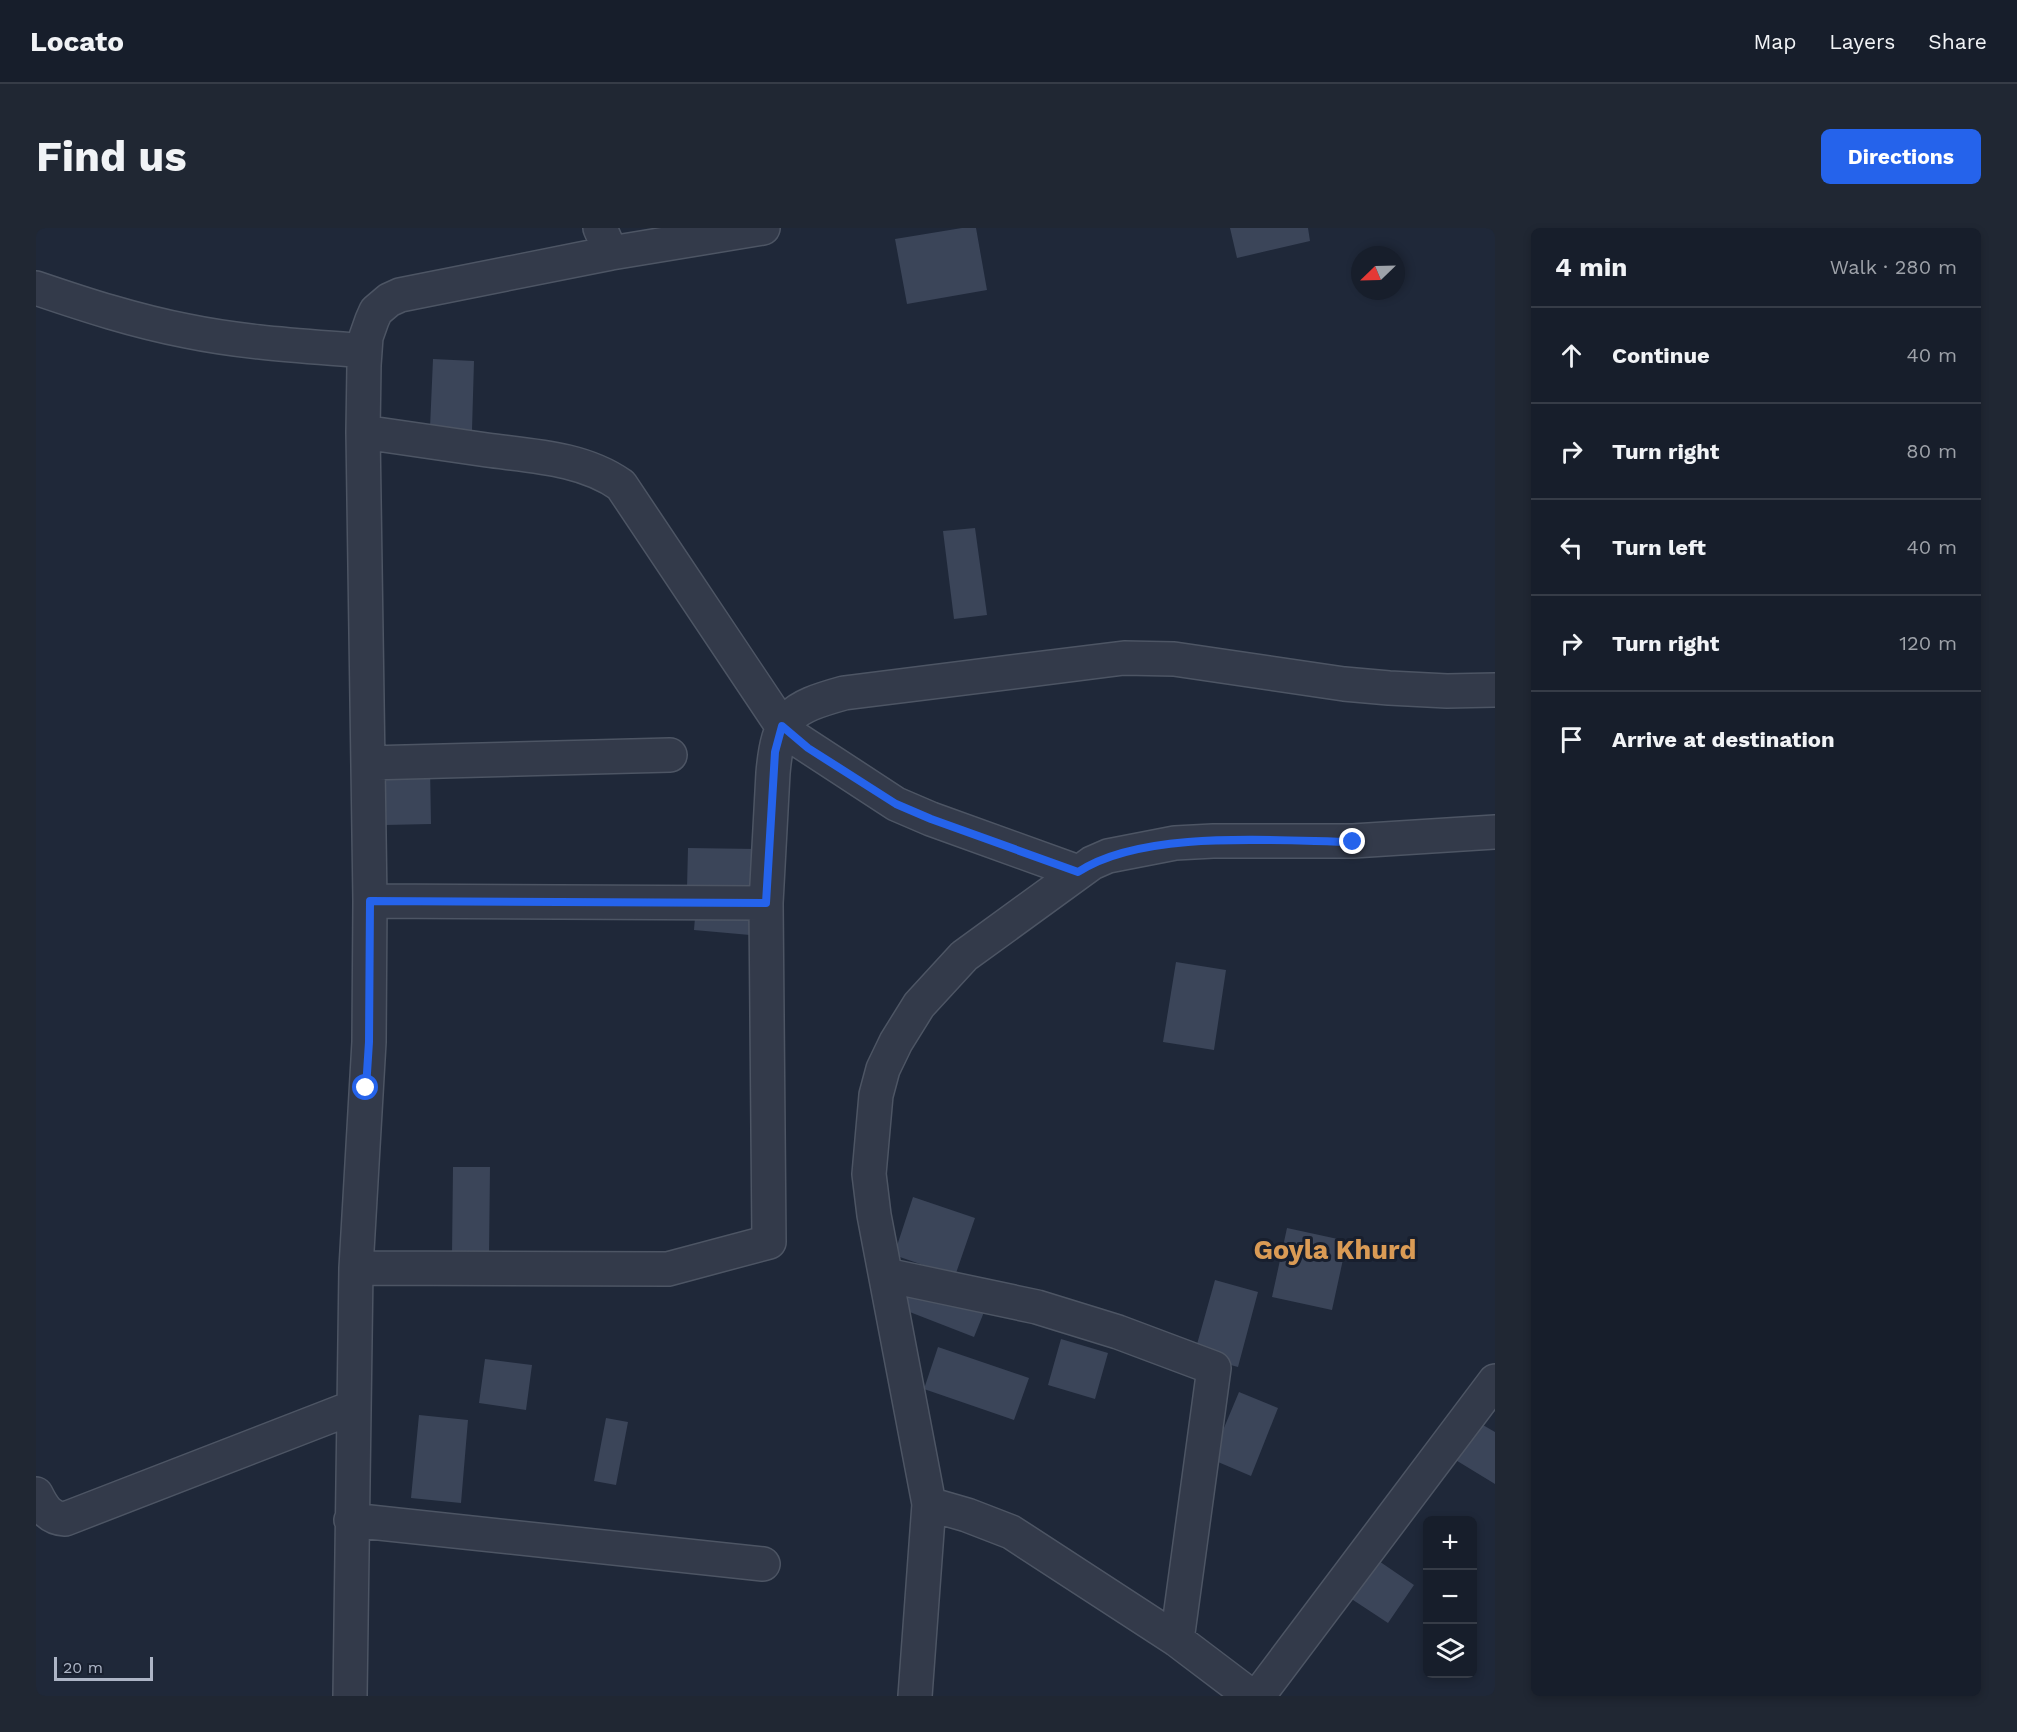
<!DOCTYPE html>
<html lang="en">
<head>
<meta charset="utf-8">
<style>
	:root { --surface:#171e2b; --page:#202733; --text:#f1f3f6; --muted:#9ea2a9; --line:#363c47; --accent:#2563eb }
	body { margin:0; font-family:"Work Sans",sans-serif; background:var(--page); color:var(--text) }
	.controls { position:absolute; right:18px; bottom:18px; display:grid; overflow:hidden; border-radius:9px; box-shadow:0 3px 9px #0003 }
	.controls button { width:54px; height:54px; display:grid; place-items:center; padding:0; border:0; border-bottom:2px solid var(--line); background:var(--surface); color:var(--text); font:30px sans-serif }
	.compass { position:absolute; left:1315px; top:18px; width:54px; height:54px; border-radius:50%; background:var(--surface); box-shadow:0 3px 9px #0003; rotate:247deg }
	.scale { position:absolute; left:18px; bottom:15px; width:99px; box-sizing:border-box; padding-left:6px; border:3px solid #adb5c6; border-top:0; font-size:16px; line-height:21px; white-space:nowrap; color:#adb5c6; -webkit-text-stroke:4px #181f2e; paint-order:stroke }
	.stop { position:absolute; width:18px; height:18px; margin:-14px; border:4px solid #2563eb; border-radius:50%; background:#fff }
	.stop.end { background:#2563eb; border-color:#fff; box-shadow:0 2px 6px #0008 }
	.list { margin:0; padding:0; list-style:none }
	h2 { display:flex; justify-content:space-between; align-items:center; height:78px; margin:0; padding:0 24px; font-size:26px }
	h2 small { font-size:20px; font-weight:400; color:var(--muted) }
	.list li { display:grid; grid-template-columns:39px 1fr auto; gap:18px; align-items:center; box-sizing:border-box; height:96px; padding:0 24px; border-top:2px solid var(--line) }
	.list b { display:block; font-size:22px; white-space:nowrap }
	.list em { font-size:20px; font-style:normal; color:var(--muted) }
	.icon { flex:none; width:33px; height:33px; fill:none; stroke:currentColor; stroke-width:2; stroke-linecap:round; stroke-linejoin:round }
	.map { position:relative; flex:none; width:1459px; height:1468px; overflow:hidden; border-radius:9px }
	header { display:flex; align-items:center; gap:36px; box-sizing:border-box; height:84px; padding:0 30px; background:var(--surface); border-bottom:2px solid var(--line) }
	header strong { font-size:28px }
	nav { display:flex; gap:33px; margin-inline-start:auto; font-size:21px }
	.intro { display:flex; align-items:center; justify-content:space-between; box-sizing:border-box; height:144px; padding:0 36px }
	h1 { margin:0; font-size:42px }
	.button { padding:15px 27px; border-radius:9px; background:var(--accent); color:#fff; font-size:21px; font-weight:700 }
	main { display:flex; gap:36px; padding:0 36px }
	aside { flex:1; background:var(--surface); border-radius:9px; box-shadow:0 3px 9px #0003 }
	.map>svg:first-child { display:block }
</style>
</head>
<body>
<header>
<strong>Locato</strong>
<nav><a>Map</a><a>Layers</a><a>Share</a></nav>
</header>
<div class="intro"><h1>Find us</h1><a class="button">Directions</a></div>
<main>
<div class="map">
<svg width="1459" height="1468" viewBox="0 0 1459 1468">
	<rect width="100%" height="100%" fill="#1f2839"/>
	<path fill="#3b4559" d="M926 0H940L951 62 871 76 859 11Z
		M1194 0H1272L1274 13 1201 30Z
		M397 131 438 133 436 202 394 200Z
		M939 300 951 387 918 391 907 303Z
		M349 538H394L395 596 349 597Z
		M652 620 721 621V661L651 660Z
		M660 677 716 682 714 707 658 702Z
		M1140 734 1190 742 1178 822 1127 814Z
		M417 939H454L453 1028 416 1027Z
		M877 969 939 990 919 1048 858 1027Z
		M1251 1000 1311 1013 1296 1082 1236 1069Z
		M1179 1052 1222 1064 1202 1139 1158 1127Z
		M875 1056 948 1084 938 1109 866 1081Z
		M1025 1111 1072 1125 1059 1171 1012 1157Z
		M902 1119 993 1150 978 1192 888 1161Z
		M449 1131 496 1137 490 1182 443 1175Z
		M1203 1164 1242 1180 1215 1248 1175 1231Z
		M383 1187 432 1192 425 1275 375 1270Z
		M570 1190 592 1194 580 1257 558 1253Z
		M1440 1193 1459 1204V1256L1418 1231Z
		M1337 1329 1378 1357 1352 1395 1311 1368Z"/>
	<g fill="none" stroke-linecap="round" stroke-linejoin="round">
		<defs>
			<path id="minor" d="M564 0 575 25
				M0 60C50 77 99 93 151 103 209 115 270 118 329 123
				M327 204C368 210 410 216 451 222 496 228 547 230 585 257L746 498 756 508 860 576 895 591 1042 644
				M332 535 634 527
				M334 673 730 675
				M320 1040 632 1041 733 1014 730 675 737 545C742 488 754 480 808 465L1088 430 1138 431 1308 456 1353 460 1411 463 1459 462
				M850 1047 1001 1079 1082 1104 1178 1140 1141 1412
				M0 1266C7 1280 13 1290 29 1291L318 1179
				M893 1276 931 1287 975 1304 1141 1412 1215 1468
				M315 1292 727 1336
				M314 1468 320 1040 333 814 334 673 327 204 328 137 330 109 336 92 340 83 353 72 364 67 575 25 727 0
				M879 1468 893 1276 838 987 833 946 840 867 847 841 860 814 883 777 928 728 1056 635 1072 628 1139 615 1177 613H1317L1459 604
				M1222 1468 1459 1153"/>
		</defs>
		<use href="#minor" stroke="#4d5564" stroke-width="36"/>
		<use href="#minor" stroke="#333a4a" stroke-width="33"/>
	</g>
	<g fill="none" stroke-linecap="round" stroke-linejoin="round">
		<path stroke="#2563eb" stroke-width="8" d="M330 860 333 814 334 673 730 675 739 524 746 498 772 520 860 576 895 591 1042 644C1107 601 1239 613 1317 614"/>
	</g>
	<g text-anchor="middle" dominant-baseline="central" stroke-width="6" stroke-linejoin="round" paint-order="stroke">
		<g font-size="27" font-weight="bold" fill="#da9b55" stroke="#181f2e">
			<text x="1299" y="1022">Goyla Khurd</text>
		</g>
	</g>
</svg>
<div class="controls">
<button>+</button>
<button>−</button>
<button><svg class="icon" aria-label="layers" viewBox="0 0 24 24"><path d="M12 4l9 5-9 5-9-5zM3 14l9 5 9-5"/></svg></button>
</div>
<svg class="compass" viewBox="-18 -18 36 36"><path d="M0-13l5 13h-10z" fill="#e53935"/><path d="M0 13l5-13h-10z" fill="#9ea2a9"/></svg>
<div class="scale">20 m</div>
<div class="stop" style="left:330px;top:860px"></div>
<div class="stop end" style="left:1317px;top:614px"></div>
</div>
<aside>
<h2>4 min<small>Walk · 280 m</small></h2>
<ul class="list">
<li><svg class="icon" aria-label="ahead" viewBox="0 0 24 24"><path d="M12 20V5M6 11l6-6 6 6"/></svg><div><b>Continue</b></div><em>40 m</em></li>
<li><svg class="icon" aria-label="right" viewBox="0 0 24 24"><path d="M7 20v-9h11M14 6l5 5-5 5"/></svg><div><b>Turn right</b></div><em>80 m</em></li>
<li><svg class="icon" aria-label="left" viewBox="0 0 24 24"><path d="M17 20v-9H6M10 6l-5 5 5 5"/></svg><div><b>Turn left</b></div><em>40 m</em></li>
<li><svg class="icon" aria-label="right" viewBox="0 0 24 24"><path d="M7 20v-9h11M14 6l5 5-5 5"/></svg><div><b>Turn right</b></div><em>120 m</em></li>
<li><svg class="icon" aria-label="arrive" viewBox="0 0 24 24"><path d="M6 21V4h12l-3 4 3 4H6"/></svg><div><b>Arrive at destination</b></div></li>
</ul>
</aside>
</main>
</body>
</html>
